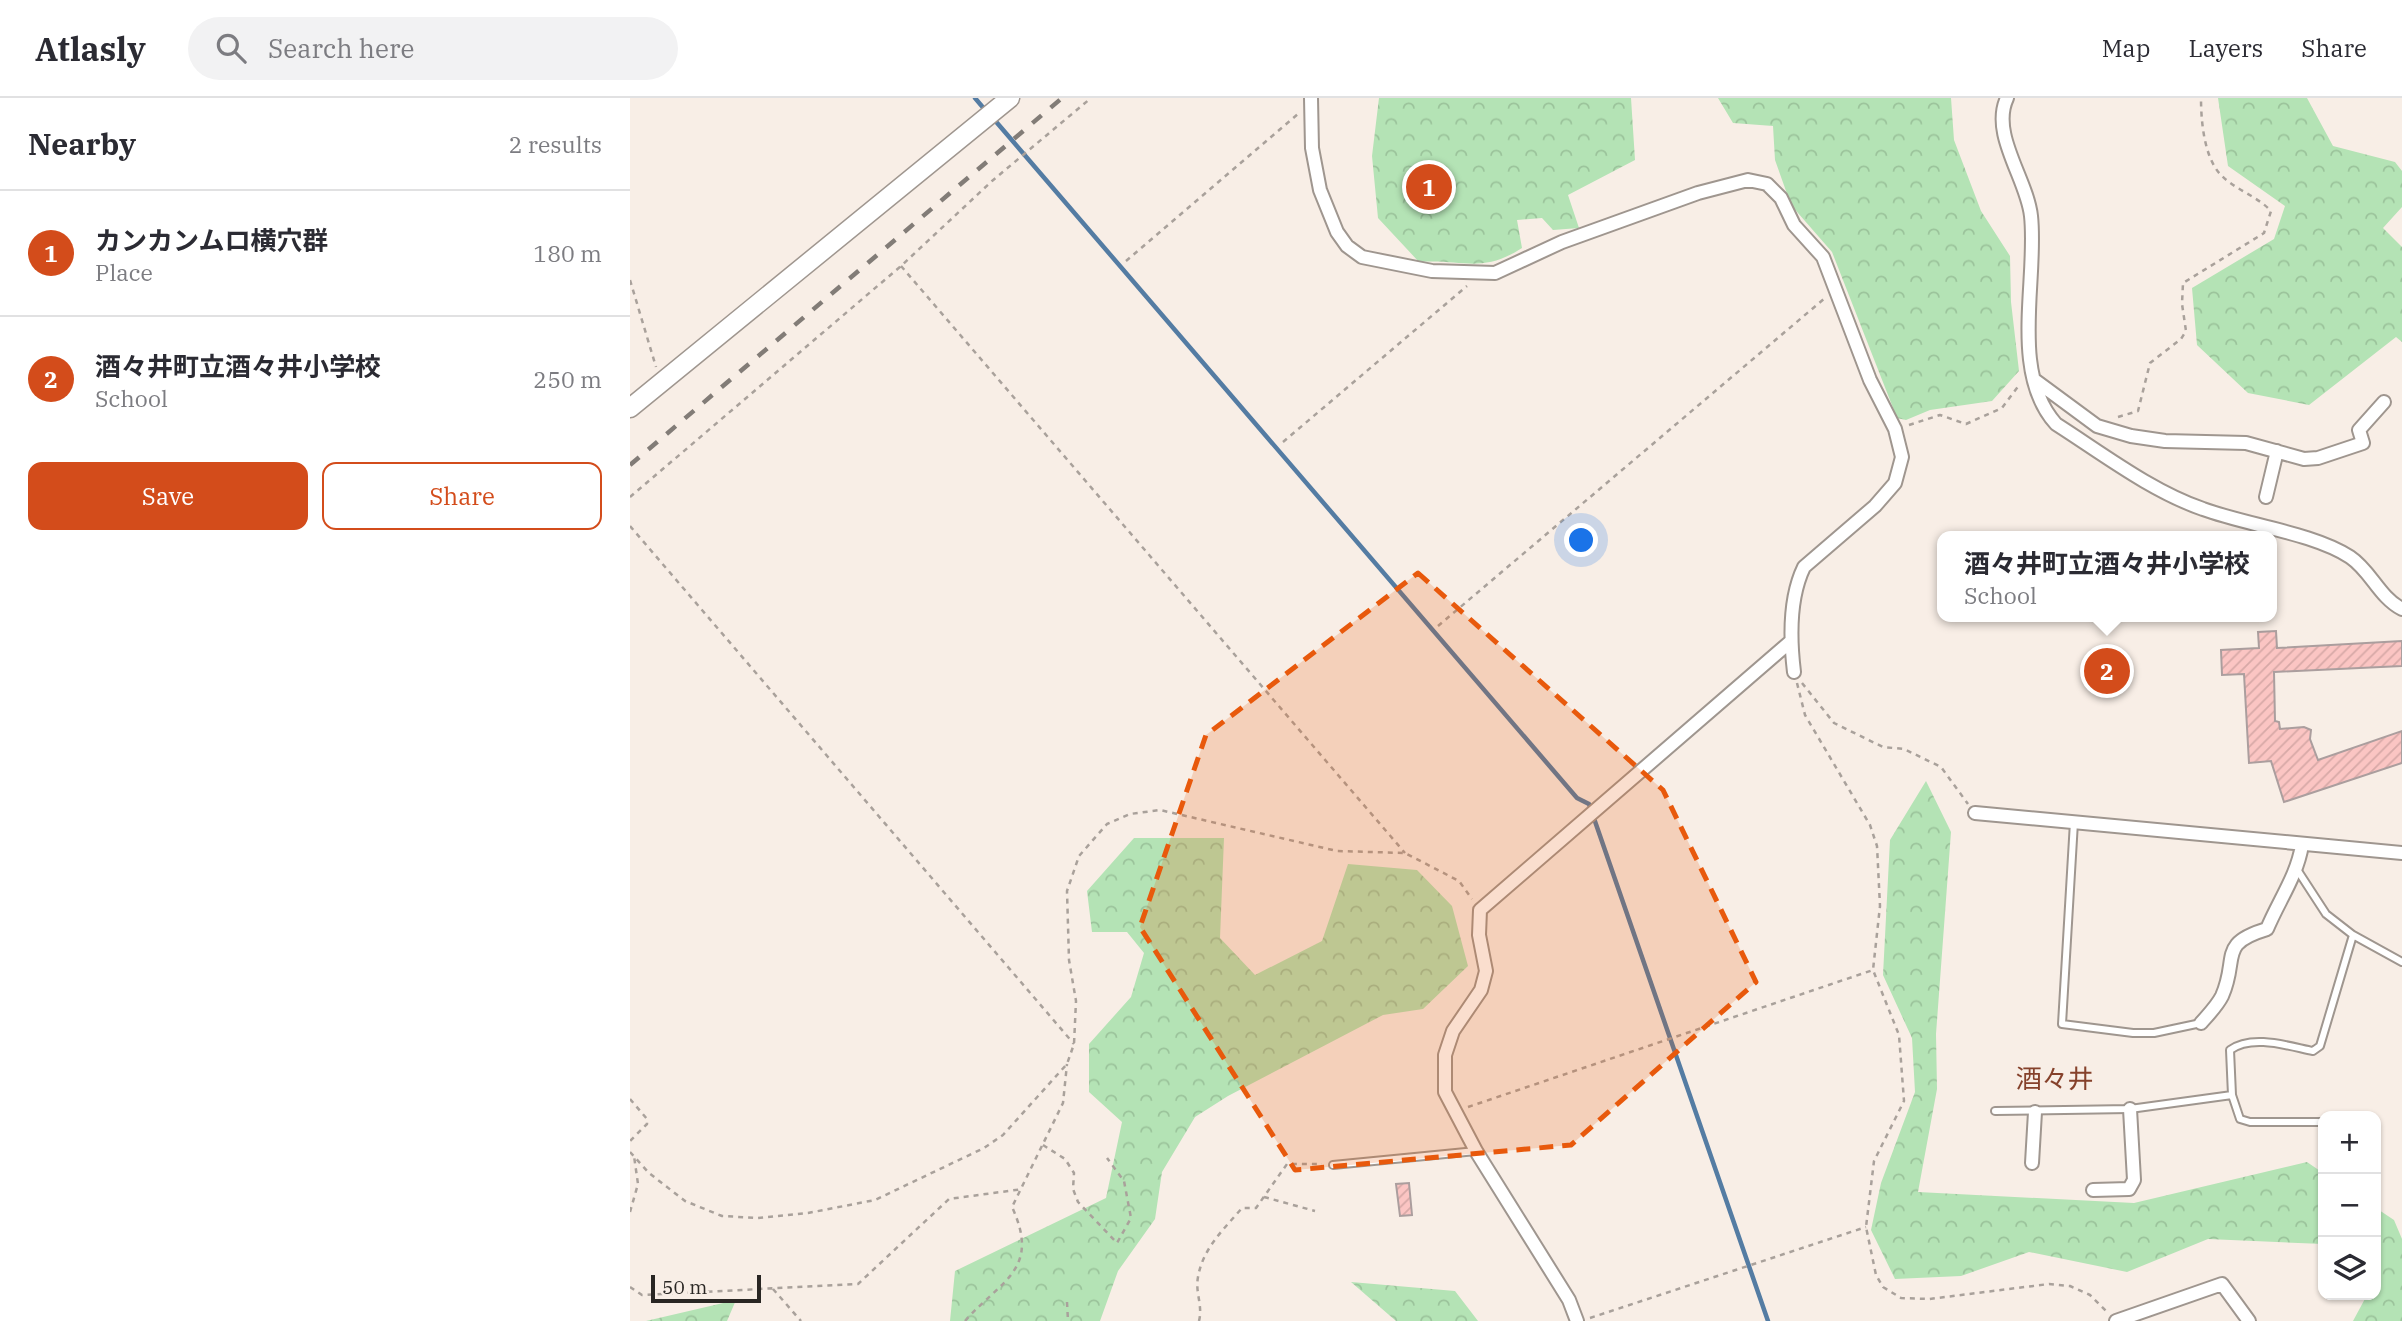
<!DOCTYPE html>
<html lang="en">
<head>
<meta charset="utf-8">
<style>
	:root { --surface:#fff; --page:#f2f2f3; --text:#2b2b33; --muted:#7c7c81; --line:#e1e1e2; --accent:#d34c1b }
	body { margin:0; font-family:"IBM Plex Serif","Noto Sans JP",serif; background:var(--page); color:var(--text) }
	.controls { position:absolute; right:21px; bottom:21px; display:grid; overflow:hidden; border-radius:14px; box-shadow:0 2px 5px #0004 }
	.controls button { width:63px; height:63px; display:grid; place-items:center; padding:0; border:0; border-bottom:2px solid var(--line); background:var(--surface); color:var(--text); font:35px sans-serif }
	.scale { position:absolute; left:21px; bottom:18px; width:110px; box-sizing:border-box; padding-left:7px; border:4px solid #292623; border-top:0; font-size:19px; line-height:24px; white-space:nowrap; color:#292623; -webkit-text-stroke:5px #f8eee6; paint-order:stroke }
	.you { position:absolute; left:952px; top:443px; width:24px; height:24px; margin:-18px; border:5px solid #fff; border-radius:50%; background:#1a73e8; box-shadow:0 0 0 10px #1a73e833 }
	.badge { display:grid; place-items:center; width:46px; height:46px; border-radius:50%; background:var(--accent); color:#fff; font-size:23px; font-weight:700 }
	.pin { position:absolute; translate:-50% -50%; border:4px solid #fff; box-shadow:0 2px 7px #0006 }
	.popup { position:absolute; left:1307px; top:433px; width:340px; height:91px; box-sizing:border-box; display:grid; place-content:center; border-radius:14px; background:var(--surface); filter:drop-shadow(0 2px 5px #0005); font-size:23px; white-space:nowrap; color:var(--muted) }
	.popup b { font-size:26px; color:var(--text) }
	.popup::after { content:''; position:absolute; left:50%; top:100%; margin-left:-14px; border:14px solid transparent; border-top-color:var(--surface) }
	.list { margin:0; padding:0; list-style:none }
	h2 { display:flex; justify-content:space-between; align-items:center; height:91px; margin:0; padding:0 28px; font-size:30px }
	h2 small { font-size:23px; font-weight:400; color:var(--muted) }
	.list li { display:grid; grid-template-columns:46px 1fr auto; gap:21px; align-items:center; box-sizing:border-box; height:126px; padding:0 28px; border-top:2px solid var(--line) }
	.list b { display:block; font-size:26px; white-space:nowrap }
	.list p { margin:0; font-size:23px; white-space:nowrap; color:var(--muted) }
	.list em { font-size:23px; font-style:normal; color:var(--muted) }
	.actions { display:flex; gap:14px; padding:21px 28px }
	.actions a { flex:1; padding:16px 0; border:2px solid var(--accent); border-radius:14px; text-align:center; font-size:24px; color:var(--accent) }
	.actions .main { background:var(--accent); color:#fff }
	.icon { flex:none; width:38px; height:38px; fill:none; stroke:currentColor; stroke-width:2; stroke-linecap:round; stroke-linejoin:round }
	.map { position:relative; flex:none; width:1772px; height:1223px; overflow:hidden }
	header { display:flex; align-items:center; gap:42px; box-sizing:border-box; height:98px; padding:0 35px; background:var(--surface); border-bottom:2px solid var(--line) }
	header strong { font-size:33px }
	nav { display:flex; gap:38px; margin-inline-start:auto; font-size:24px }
	.search { width:490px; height:63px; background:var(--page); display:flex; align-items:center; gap:18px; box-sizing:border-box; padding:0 24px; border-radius:38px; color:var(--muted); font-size:26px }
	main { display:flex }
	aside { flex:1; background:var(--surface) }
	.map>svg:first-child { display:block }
</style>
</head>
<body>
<header>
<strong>Atlasly</strong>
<div class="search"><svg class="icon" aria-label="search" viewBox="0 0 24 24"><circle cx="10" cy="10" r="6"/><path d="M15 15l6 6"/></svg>Search here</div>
<nav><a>Map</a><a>Layers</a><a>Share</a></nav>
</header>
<main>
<aside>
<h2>Nearby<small>2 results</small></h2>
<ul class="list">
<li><span class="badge">1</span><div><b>カンカンムロ横穴群</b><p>Place</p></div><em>180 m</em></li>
<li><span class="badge">2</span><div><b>酒々井町立酒々井小学校</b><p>School</p></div><em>250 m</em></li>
</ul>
<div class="actions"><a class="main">Save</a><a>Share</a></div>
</aside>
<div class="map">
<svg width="1772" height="1223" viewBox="0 0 1772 1223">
	<defs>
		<pattern id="forest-crowns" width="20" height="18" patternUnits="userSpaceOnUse" patternTransform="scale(1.75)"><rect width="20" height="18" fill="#b4e3b5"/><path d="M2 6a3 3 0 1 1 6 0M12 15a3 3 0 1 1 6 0" fill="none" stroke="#9bc39b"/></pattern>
		<pattern id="building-hatch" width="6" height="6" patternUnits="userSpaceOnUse" patternTransform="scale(1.75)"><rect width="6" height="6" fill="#fbc5c3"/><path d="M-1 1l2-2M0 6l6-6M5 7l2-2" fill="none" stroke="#d7a9a7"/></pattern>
	</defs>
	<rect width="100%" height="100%" fill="#f8eee6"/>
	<path fill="url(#forest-crowns)" d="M749 0H1001L1005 62 938 97 949 130 923 132 912 120 887 122 892 150C852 176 833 161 789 164L748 120 742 58Z
		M1088 0H1321L1324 42 1351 113 1380 158 1381 204 1389 273 1362 303 1300 312 1276 322 1267 320 1202 154 1161 107 1145 62 1143 28 1103 25Z
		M1588 0H1677L1703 48 1765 64 1772 73V109L1753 130 1772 149V244L1766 239 1679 307 1618 295 1567 247 1562 190 1644 141 1655 108 1598 68Z
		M1296 683 1321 734 1306 936 1307 991 1288 1094 1504 1105 1677 1064 1693 1075V1146L1578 1141 1497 1174 1399 1154 1331 1178 1265 1181 1241 1132 1251 1085 1285 994 1282 940 1253 877 1260 742Z
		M504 740H594L590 840 625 877 692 843 718 766 787 772 822 808 838 868 793 911 753 917 598 998 565 1019 532 1074 525 1121 488 1173 470 1223H320L325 1173 476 1100 492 1024 459 994V946L501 899 514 855 497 834H462L457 793Z
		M1746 1110 1764 1122 1772 1141V1223H1723L1737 1197H1746Z
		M721 1184 825 1193 848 1223H766Z
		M106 1202 97 1223H16Z"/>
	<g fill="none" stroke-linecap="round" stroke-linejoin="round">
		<path stroke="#547ca3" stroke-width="4.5" d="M345 0 356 13
			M362 19 947 700 959 706 1138 1223"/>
	</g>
	<path fill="url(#building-hatch)" stroke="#ab9e9e" stroke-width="2" d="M1646 533 1647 550 1772 543V568L1644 574 1645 623 1649 624 1650 631 1674 629 1681 632 1680 641 1688 662 1772 633V665L1654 704 1641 663 1619 665 1614 576 1592 577 1591 552 1629 550 1628 534Z
		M779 1085 782 1117 770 1118 766 1086Z"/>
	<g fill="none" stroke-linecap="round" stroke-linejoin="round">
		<defs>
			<path id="lane" d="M1444 724 1432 926 1503 935H1524L1571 925
				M1668 773 1696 816 1723 837 1772 864
				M1365 1013 1500 1011 1602 997
				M1693 1024H1620L1610 1021 1602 997 1600 952C1622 936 1658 948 1683 953L1690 948 1723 837
				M703 1067 846 1053"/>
			<path id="street" d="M681 0 682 50 690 92 707 134 717 148 732 159 802 173 865 175 932 144 1068 95 1118 82 1137 86 1151 100 1164 127 1193 159 1240 282 1265 331 1272 359 1265 385 1245 408 1174 469C1159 500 1160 541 1164 574
				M1377 0C1360 36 1397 81 1401 118 1408 181 1379 274 1426 326 1473 356 1521 393 1573 411 1616 427 1683 435 1720 459 1741 473 1749 499 1772 511
				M1406 283 1467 328 1501 338 1535 343 1616 345 1674 361 1688 360 1733 345 1729 332 1754 304
				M1636 399 1647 353
				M1345 715 1772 755
				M1571 925C1578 917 1587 908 1592 898 1609 860 1587 846 1637 831 1649 802 1667 778 1672 747
				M1402 1065 1405 1014
				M1463 1092 1499 1091 1504 1082 1500 1011
				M947 1223 939 1202 846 1053 815 994V957L823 933 851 892 856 873 849 837 850 812 1160 544
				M1486 1223 1592 1186 1619 1223"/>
			<path id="secondary" d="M0 310 380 0"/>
		</defs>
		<use href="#lane" stroke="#9f968f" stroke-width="10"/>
		<use href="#street" stroke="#9f968f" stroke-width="16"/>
		<use href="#secondary" stroke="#9f968f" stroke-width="21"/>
		<path stroke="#a9a19b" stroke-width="2.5" stroke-dasharray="5 5" stroke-linecap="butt" d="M496 163 668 16
			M271 168 775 755
			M0 182 26 269
			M1488 319 1508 313 1520 265 1551 241 1556 233 1552 206 1553 185 1634 135 1641 113C1627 98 1606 92 1592 78 1574 61 1571 23 1571 0
			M1279 327 1310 317 1336 326 1372 310 1390 286
			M653 344 837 188
			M0 399 271 168 362 83 461 0
			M0 428 444 946
			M808 528 1195 200
			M1167 585 1175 617 1240 727 1247 748 1250 808 1243 872 1269 937 1274 1003 1244 1063 1236 1129 1246 1177 1253 1189 1271 1200 1299 1201 1419 1186 1440 1188 1460 1197 1476 1213
			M1172 585 1204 625 1253 649 1274 651 1311 669 1338 706
			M0 1001 17 1021V1026L0 1043
			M838 1009 1243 872
			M413 1047 435 1061 444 1075 443 1091 448 1104 487 1145 501 1120 494 1083 477 1060
			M0 1054 19 1075 55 1103 92 1118 128 1120 178 1115 245 1102 354 1050 373 1037 437 966 444 946 446 903 439 862 437 793 449 758 477 726 500 716 530 712 707 753 775 755 829 783 842 801
			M634 1099 685 1113
			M0 1114 8 1086 4 1058
			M0 1189 12 1197 228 1186 319 1101 393 1091
			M143 1191 171 1223
			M437 1204 438 1223
			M960 1220 1236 1129
			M335 1223C371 1182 411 1172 382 1109L433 1005 437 966
			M569 1223C573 1207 565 1195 568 1179 573 1150 594 1131 612 1110H626L657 1066H692"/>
		<use href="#lane" stroke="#fff" stroke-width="6"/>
		<use href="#street" stroke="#fff" stroke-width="12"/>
		<use href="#secondary" stroke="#fff" stroke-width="18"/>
		<path stroke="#827c77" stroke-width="4.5" stroke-dasharray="12 12" stroke-linecap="butt" d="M0 367 432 0"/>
	</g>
	<path fill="#e8590c" fill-opacity="0.2" stroke="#e8590c" stroke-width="5" stroke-dasharray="14 9" stroke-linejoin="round" d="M788 475 1033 692 1126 884 941 1047 665 1072 510 829 576 637Z"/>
	<g text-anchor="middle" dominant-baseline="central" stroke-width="5" stroke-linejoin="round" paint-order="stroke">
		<g font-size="26" fill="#85412b" stroke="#f8eee6">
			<text x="1425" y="980">酒々井</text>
		</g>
	</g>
</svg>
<div class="controls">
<button>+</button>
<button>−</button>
<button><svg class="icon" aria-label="layers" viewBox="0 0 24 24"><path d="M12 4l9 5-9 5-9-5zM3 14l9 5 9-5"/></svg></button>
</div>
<div class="scale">50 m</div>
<div class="you"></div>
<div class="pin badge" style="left:799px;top:89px">1</div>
<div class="pin badge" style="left:1477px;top:573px">2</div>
<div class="popup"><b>酒々井町立酒々井小学校</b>School</div>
</div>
</main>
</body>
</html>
